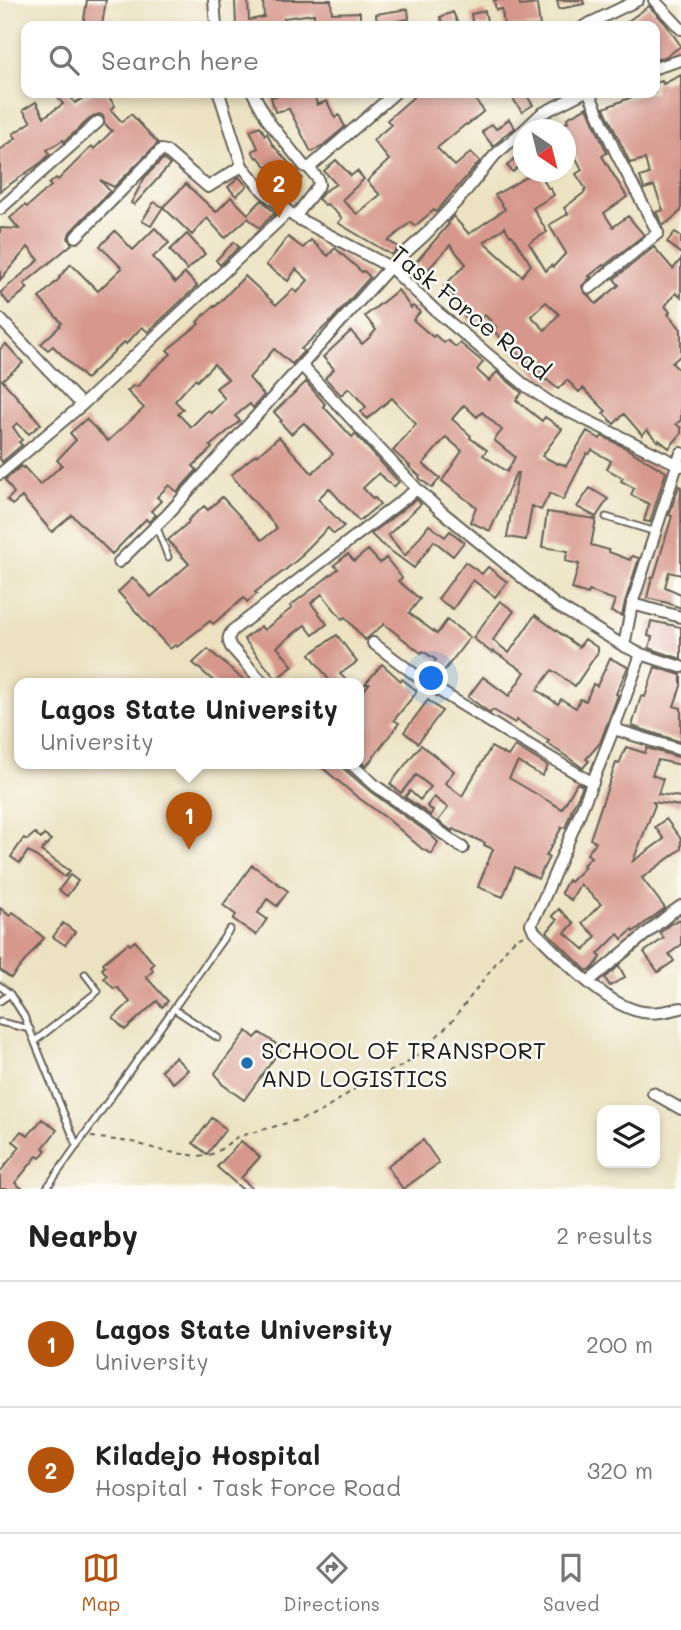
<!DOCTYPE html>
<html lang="en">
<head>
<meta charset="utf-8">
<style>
	:root { --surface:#fff; --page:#f2f2f2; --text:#222; --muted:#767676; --line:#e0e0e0; --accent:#b45309 }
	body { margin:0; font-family:Mali,sans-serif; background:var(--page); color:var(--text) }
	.controls { position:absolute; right:21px; bottom:21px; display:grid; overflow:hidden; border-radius:14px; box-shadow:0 4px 10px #0003 }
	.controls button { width:63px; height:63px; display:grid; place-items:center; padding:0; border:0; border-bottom:2px solid var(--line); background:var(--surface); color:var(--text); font:35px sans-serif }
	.compass { position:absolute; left:513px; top:119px; width:63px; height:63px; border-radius:50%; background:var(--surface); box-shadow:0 4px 10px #0003; rotate:145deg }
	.you { position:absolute; left:432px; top:679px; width:24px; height:24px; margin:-18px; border:5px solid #fff; border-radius:50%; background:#1a73e8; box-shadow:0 0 0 10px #1a73e833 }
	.badge { display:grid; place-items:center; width:46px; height:46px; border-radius:50%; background:var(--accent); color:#fff; font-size:23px; font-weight:700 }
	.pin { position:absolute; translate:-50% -58px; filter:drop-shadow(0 2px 4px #0008) }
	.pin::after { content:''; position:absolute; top:37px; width:24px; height:21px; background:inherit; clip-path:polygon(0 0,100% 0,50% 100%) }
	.popup { position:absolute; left:14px; top:678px; width:350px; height:91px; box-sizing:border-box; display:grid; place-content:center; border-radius:14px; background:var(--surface); filter:drop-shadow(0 2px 5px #0005); font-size:23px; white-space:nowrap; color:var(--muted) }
	.popup b { font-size:26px; color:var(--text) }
	.popup::after { content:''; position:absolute; left:50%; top:100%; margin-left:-14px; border:14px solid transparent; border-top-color:var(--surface) }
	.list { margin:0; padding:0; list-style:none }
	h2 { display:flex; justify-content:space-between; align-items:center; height:91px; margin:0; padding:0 28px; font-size:30px }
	h2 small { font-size:23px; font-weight:400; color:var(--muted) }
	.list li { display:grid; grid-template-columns:46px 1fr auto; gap:21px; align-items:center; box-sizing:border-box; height:126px; padding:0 28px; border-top:2px solid var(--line) }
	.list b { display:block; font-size:26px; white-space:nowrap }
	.list p { margin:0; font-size:23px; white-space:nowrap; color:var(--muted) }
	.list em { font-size:23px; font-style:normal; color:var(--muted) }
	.icon { flex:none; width:38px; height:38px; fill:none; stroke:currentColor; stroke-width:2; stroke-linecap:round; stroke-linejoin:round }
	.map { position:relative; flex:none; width:681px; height:1189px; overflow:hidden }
	.search { position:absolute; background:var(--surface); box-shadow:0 4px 10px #0003; left:21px; right:21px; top:21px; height:77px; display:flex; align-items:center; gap:18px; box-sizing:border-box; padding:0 24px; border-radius:14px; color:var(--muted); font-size:26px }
	.sheet { height:343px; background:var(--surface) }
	nav { display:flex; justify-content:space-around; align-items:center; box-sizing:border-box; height:98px; border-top:2px solid var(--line); background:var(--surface); font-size:19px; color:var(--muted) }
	nav a { display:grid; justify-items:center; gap:4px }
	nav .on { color:var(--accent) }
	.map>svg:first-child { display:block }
</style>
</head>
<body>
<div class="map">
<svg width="681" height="1189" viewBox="0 0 681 1189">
	<rect width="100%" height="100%" fill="#fdfcf7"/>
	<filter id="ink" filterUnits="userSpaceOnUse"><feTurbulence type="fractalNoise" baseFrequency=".0143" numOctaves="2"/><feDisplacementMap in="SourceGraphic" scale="14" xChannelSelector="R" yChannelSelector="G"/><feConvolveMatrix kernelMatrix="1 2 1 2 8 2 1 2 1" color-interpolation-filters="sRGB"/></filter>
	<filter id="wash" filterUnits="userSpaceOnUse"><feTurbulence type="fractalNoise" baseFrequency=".00686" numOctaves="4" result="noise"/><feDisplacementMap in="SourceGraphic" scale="28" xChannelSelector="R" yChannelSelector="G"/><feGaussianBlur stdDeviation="1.57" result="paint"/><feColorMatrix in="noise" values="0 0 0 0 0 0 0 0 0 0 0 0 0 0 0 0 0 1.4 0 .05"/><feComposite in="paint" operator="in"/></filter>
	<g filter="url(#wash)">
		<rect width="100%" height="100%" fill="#ece2c1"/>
		<g id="blocks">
			<path fill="#d7978c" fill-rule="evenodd" d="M87 0H106L102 26H83Z
				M235 0H248L249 20 264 17 263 0H331L332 13 360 12V26H316V19H314V14L284 18 285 26H236Z
				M494 0H519L520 6 537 4 540 26H504L502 9 496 10Z
				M557 0H583L584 4 559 9Z
				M649 6 665 23 681 46 667 56 655 60V26H621Z
				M408 9 409 19 377 24 376 14Z
				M485 11 488 26H473L471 14Z
				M453 12 459 26H444L440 17Z
				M681 75V211L667 223 663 225 656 212 663 210 654 186 644 189 640 177 649 174 645 159 630 163 604 108 642 93H655V83L662 81 663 84Z
				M55 93H68L75 103 91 93H106L115 106 111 110 122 122 131 114 158 143 114 187 100 180 110 191 70 232 68 238 72 244 24 284 28 288 9 304 0 293 39 260 28 247 0 280V228L19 229 10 218 25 205 27 207 51 186 49 184 56 178 58 180 92 146 94 149 112 131 105 124 103 116 100 114 93 116 64 142 63 140 47 150 50 154 42 162 0 191V150L16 138 13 134 31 122 23 110 36 102 44 117 63 104Z
				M289 93H314L317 105 327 101 335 118 339 115 345 127 321 147 311 152 289 109 275 112 271 97Z
				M418 93H479L473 97 484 111 467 125 466 124 437 148 455 166 471 152 480 161 436 212 434 210 415 226 411 222 388 241 399 247 392 255 338 223 342 218 327 204 325 205 318 199 325 191 336 184 324 171 336 160 351 176 357 171 364 179 342 200 357 214 380 195 367 181 389 160 373 140 391 125 387 120Z
				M509 93H525L533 105 522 112Z
				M587 107 607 153 602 156 627 197 604 213 613 227 628 216 644 235 604 266 603 265 589 276 591 277 582 286 584 292 589 296 596 304 619 285 614 279 654 247 673 269 681 259V297L676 293 665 306 670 312 668 314 681 329V355L672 363 681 372V420L676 424 681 428V434L669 448 659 440 658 442 647 430 642 435 624 414 614 424 603 413 606 411 583 388 579 392 567 380 558 389 546 379 544 381 493 330 496 327 485 315 474 326 463 315 466 313 454 299 455 298 444 286 466 264 450 245 426 272 416 262 449 224 448 223 453 216 469 234 505 209 495 195 535 172H539L548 188H550L554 195 533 208 547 232 529 243 546 271 551 265 553 267 566 253 549 225 568 214 564 208 585 192 584 190 586 189 576 174 582 170 575 156 565 160V123L568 122 567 118ZM505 227 510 236 512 235 531 265 522 276 484 242ZM546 302 559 314 545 330 531 316Z
				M509 119 515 128 502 137 503 138 493 146 482 132 492 124 496 129Z
				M260 126 265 135 267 133 272 144 302 178 289 191 258 157 256 158 252 151 258 148 250 130Z
				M523 149V162L513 172 507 166Z
				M163 159 170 165 134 205 131 203 145 177Z
				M239 177 247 186 236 196 228 187Z
				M186 184 216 212 231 197 248 214 262 200 275 213 259 228 248 218 225 238 207 218 192 235 163 207Z
				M154 202 163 207 151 226 142 221Z
				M155 228 169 243 153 257 175 283 185 273 197 286 148 332 142 327 126 344 124 342 86 379 53 346 48 350 41 344 60 326 59 325 62 323 39 298 60 278 59 277 71 264 98 291 99 290 122 268 100 246 115 231 133 250Z
				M675 232 681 236V254L667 242Z
				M187 234 205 254 187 270 170 250Z
				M288 237 303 248 311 240 328 256 335 248 362 272 364 271 370 277 332 320 301 349 304 351 292 364 274 349 249 378 264 395 253 408 250 404 235 416 240 421 210 446 212 448 193 466 197 470 177 492 169 485 157 497 161 501 151 511 156 515 149 522 146 519 112 554 72 515 52 532 22 497 12 505 7 500 14 493 5 480 21 466 23 468 24 467 40 485 62 465 57 460 76 440 70 433 86 419 108 441 144 408 127 391 134 385 137 387 149 373 171 354 167 350 199 324 197 322 214 306 215 307 245 276 276 305 293 289 297 293 308 280 296 269 288 281 266 265ZM214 364 228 379 216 388 225 399 211 413 208 410 191 427 178 414 183 409 175 401 195 379 197 381Z
				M234 242 239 247 220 265 216 260Z
				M398 290 411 308 413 306 420 312 413 320 433 337 435 335 444 343 447 340 456 347 460 343 483 362 477 370 489 381 497 372 522 393 516 400 542 421 545 417 562 429 542 456 558 464 559 463 566 466 587 431 600 439 602 436 620 445 666 472 650 522 644 521 649 504 631 495 634 488 621 481 623 478 607 469 611 461 592 450 589 454 587 453 563 500 550 493 541 510 532 506 526 540 507 537 518 473H516L490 531 470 522 476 507 442 481 462 451 446 437 423 464 440 478 432 488 419 478 420 476 409 467 410 466 393 451 416 424 392 398 367 419 361 412 366 407 349 388 341 395 325 378 334 369 323 357 351 331 362 344 370 337 376 330 365 316ZM464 405 477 417 482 412 502 430 494 440 515 457 507 472 483 455 487 450 470 438 471 436 452 419Z
				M6 344 23 363 2 380 41 424 29 434 17 423 13 427 22 440 19 442 22 445 2 462 0 459V349Z
				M306 382 325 404 323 406 352 437 355 434 399 482 393 487 379 473 363 488 373 499 375 498 380 504 359 521 329 488 318 499 344 526 334 534 328 528 302 554 303 555 284 571 255 592 257 594 247 602 244 598 213 624 210 621 177 647 175 645 170 649 118 592 133 578 151 597 189 564 168 540 189 522 188 520 204 506 208 510 222 497 262 540 277 528 231 475 256 454 257 456 279 437 312 473 333 454 304 423 291 434 280 422 282 421 274 412Z
				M679 486 681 487V575L669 572 665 587 681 594V608L668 603 647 598 652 577H654L672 516 669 515Z
				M590 488 608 499 596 517 577 507Z
				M416 499 421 504 388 535 405 556 429 525 445 537 450 531 464 542 453 556 434 541 414 568 379 542 371 534Z
				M547 512 596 519 591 545 609 550V552L630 560 632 556 639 558 625 602 622 616 611 612 615 600 589 591 588 594 572 589 579 564 565 561 568 551 542 547Z
				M368 550 380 563 386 558 402 578 398 581 420 599 409 613 437 634 447 620 470 637 440 676 430 668 436 660 423 651 421 653 384 624 365 640 345 617 342 619 322 594 311 603 327 624 313 635 305 625 277 647 293 666 276 679 244 639 261 626 264 630 292 608 290 606 338 569 334 565 348 554 354 561Z
				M465 562 482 574 488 567 507 582 495 597 473 580 453 609 438 599Z
				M500 601 514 611 493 640 509 653 535 615 579 647 585 639 598 648V652L575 686 552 670 537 690 558 704 561 699 576 708 580 699 586 701 593 684 597 686 610 658 628 667 616 694 618 695 600 743 586 759 589 761 583 768 547 743 549 741 517 720 515 723 493 710 490 713 468 697 483 677 509 696 525 672 493 651 492 653 473 638Z
				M651 621 681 627V659L649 648 652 637 648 636Z
				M337 635 357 662 340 674 350 684H332L310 654Z
				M208 649 248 684H217L193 663Z
				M382 664 401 681 402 679 416 690V693L394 720 399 723 366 767 359 760V697L369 684H365Z
				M655 667 681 675V686L674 706 681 708V742L632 726 641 696 645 697Z
				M428 700 442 711 418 743 404 732Z
				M421 745 454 771 445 783 462 796 491 747 508 756 515 746 548 766 542 776 518 762 509 778 562 809 577 783 583 786 571 811H572L565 828 562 827 546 856 549 857 538 879 515 867 503 897 478 887 493 849 484 845 485 843 453 829 452 831 438 821 448 808 434 797 427 806 433 811 430 815 405 797 410 791 420 800 431 787 416 775 401 793 390 784Z
				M626 747 645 753 647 748 681 758V765L658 760 652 775 663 779 658 794 681 797V806L653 802 655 805 633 861 664 839 655 827 666 819 681 839V849L642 878 665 908 633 932 632 930 622 939 618 934 598 954 601 957 593 968 587 971 547 932 557 920 552 916 559 909 574 923 565 933 585 950 596 936 582 923 601 904 580 884 571 900 562 894V891L568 880 570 882 585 867 583 865 591 857 587 854 596 842 590 839 616 763 619 764Z
				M318 764H338L371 792 427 832 438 842 432 854 422 849 389 820 356 796Z
				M35 833 41 839 44 835 51 840 41 851 70 871 65 877 28 851 20 863 11 857 24 838 27 840Z
				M252 865 288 891 277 906 267 899 258 913 267 919 256 935 233 919 236 915 223 905Z
				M70 875 78 881 67 896 59 890Z
				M0 908 10 916 13 912 44 938 11 978 0 970Z
				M681 919V945L669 954 674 961 658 972 644 952 664 938 660 933 670 924Z
				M63 923 75 932 65 945 53 937Z
				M135 941 154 964 151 967 153 971 146 977 168 1001 162 1007 157 1001 125 1030 113 1018 130 1002 117 987 114 989 104 978 107 975 102 969 105 966 103 963 128 943 130 945Z
				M619 966 625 977 610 986 605 978Z
				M247 1031 255 1038 260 1033 275 1043 280 1050 244 1100 222 1084 215 1073Z
				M175 1057 188 1070 173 1083 161 1070Z
				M212 1118 226 1129 207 1154 193 1143Z
				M42 1119 57 1130 43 1148 46 1150 40 1158 37 1156 15 1183 23 1189H0V1172L20 1147 13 1141 21 1131 28 1136Z
				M423 1140 439 1163 403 1189 387 1166Z
				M241 1141 260 1157 241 1178 253 1189H242L217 1167Z"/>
		</g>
	</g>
	<g filter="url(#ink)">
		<use href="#blocks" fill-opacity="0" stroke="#656156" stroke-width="2"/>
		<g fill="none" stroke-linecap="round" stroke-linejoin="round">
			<defs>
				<path id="service" d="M606 517 656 532
					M156 525 168 557
					M0 986 10 994 24 1016 77 1146
					M0 1001 10 994
					M174 1009 218 1038
					M0 1022 30 1029
					M35 1041 98 991 85 974
					M46 1189 230 929"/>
				<path id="minor" d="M214 0 216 26
					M654 0 681 29
					M584 26 638 0
					M655 68 681 60
					M219 93 242 166 263 191 295 217 390 267 435 310 526 386 551 403 681 466
					M253 93 269 122 304 166 309 168 395 93
					M589 93 616 153 658 233 590 288
					M524 130 541 114 582 93
					M0 209 98 122
					M295 217 319 185 318 179 309 168
					M76 237 161 150 166 151 208 187 242 166
					M0 319 82 405
					M302 366 417 489 441 511 556 605 624 646 641 654 681 667
					M0 474 82 405 288 212
					M119 562 167 515 390 267 426 234 460 198 495 155 524 130
					M632 604 681 617
					M373 643 425 682 511 735 521 740 593 783
					M624 646 632 604 681 453
					M641 654C611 740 577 822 541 905L531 924 534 931C561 957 605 1006 643 1012 656 1014 668 1011 681 1008
					M264 684 231 647C227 640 228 636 233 630L417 489
					M614 729 681 750
					M351 764 376 786 463 848
					M588 982 671 913 681 906
					M653 1093 681 1109"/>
			</defs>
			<use href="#service" stroke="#656156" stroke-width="9"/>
			<use href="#minor" stroke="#656156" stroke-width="14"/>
			<path stroke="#656156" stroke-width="2" stroke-dasharray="5 5" stroke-linecap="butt" d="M91 1137 132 1142 163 1151 197 1156 209 1155 217 1152 237 1137 312 1116 324 1110 359 1086 404 1065 420 1053 453 1020 508 947 515 939 524 935"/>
			<use href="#service" stroke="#fff" stroke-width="5"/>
			<use href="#minor" stroke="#fff" stroke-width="10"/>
		</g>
	</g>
	<circle fill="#1f6fb2" stroke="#fdfcf7" stroke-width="2.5" cx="247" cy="1063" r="7"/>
	<g text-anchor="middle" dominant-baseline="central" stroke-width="5" stroke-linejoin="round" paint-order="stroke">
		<g font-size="24" fill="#1c1c1c" stroke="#fdfcf7">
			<text transform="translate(471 312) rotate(39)">Task Force Road</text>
		</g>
		<g font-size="24" fill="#1c1c1c" stroke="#fdfcf7" text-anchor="start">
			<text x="261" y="1049">SCHOOL OF TRANSPORT<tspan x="261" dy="28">AND LOGISTICS</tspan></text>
		</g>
	</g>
</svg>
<div class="controls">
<button><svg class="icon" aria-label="layers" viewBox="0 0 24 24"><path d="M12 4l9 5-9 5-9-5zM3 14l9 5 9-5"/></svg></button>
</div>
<svg class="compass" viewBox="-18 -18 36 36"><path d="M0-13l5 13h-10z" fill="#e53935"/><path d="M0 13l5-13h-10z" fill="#767676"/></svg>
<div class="you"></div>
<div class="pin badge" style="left:189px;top:850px">1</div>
<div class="popup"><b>Lagos State University</b>University</div>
<div class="pin badge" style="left:279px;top:218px">2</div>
<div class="search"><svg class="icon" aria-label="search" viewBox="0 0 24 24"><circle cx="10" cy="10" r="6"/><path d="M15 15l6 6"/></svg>Search here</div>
</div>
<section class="sheet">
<h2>Nearby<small>2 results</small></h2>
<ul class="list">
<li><span class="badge">1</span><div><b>Lagos State University</b><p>University</p></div><em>200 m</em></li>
<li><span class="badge">2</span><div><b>Kiladejo Hospital</b><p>Hospital · Task Force Road</p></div><em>320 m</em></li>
</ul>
</section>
<nav>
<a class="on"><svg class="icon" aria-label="map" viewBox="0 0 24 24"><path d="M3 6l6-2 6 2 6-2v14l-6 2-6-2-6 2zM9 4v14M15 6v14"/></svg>Map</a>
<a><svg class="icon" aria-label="directions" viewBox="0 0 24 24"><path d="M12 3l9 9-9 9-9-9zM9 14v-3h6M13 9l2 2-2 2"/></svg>Directions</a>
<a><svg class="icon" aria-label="saved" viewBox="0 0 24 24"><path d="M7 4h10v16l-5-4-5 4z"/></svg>Saved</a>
</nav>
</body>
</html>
